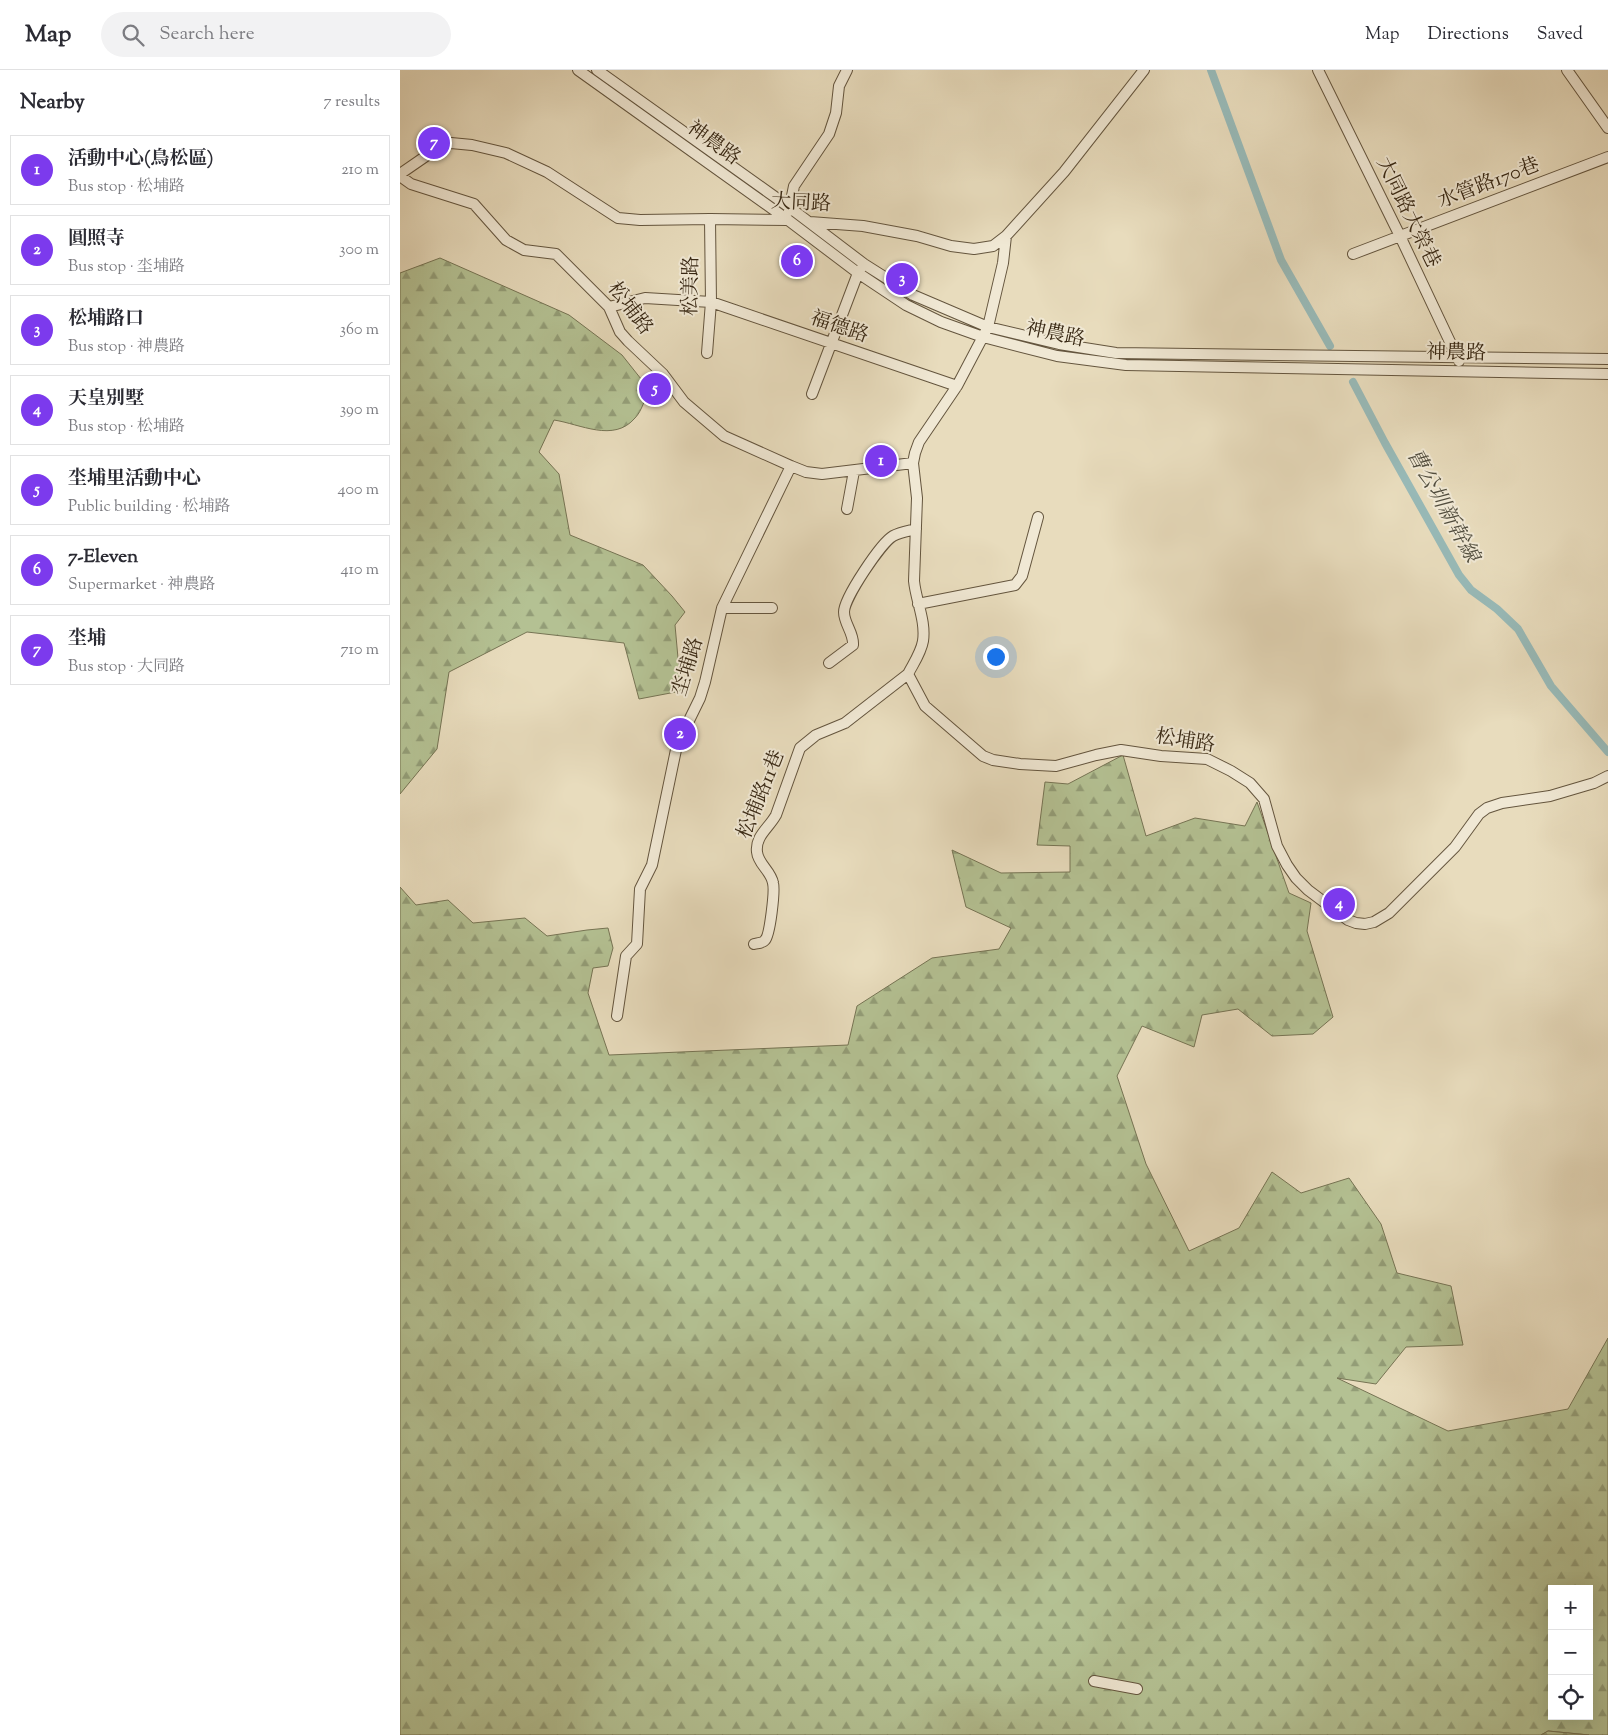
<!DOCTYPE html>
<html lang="en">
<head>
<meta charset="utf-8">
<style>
	:root { --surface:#fff; --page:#f2f2f3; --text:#2b2b33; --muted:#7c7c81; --line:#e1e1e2; --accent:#7c3aed }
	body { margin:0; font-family:"Sorts Mill Goudy","Noto Serif TC",serif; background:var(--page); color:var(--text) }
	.controls { position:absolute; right:15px; bottom:15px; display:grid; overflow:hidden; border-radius:0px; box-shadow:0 5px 20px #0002 }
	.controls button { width:45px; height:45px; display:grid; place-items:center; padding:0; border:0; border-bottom:1px solid var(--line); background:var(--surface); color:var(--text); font:25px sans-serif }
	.you { position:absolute; left:595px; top:586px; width:18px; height:18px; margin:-12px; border:4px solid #fff; border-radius:50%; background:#1a73e8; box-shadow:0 0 0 8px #1a73e833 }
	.badge { display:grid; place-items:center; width:32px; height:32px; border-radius:50%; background:var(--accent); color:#fff; font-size:16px; font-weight:700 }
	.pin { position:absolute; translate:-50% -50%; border:2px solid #fff; box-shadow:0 1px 5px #0006 }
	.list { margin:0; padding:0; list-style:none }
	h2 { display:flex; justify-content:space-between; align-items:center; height:65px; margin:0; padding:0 20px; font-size:21px }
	h2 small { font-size:16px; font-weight:400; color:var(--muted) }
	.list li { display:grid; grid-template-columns:32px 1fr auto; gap:15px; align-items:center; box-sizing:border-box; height:70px; margin:0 10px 10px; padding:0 10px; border:1px solid var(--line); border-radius:0px }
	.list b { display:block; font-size:19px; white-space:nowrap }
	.list p { margin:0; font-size:16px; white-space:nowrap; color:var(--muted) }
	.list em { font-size:16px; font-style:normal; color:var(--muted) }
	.icon { flex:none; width:28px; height:28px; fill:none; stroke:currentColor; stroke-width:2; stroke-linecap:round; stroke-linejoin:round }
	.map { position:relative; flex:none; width:1208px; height:1665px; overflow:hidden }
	header { display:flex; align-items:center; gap:30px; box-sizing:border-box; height:70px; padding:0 25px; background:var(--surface); border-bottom:1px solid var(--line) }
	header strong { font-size:24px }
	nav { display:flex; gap:28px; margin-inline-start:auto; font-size:18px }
	.search { width:350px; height:45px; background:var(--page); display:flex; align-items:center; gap:12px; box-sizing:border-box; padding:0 18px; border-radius:28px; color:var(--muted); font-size:19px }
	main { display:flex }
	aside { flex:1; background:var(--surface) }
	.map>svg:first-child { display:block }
</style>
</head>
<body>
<header>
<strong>Map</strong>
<div class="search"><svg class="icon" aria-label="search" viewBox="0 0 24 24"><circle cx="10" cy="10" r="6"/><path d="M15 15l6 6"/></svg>Search here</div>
<nav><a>Map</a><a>Directions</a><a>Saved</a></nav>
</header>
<main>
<aside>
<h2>Nearby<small>7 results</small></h2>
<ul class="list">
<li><span class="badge">1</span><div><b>活動中心(鳥松區)</b><p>Bus stop · 松埔路</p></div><em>210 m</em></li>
<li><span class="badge">2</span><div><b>圓照寺</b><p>Bus stop · 坔埔路</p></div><em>300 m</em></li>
<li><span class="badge">3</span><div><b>松埔路口</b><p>Bus stop · 神農路</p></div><em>360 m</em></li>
<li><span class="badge">4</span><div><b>天皇別墅</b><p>Bus stop · 松埔路</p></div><em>390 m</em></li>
<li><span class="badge">5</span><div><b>坔埔里活動中心</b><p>Public building · 松埔路</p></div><em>400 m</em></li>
<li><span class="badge">6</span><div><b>7-Eleven</b><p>Supermarket · 神農路</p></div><em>410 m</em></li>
<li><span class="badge">7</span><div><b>坔埔</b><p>Bus stop · 大同路</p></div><em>710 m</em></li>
</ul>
</aside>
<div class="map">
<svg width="1208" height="1665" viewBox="0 0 1208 1665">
	<defs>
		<pattern id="forest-firs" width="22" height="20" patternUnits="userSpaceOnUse" patternTransform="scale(1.25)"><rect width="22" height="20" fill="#b4c193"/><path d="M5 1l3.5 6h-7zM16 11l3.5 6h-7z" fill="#939d77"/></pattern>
		<pattern id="cemetery-stones" width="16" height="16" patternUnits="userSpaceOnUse" patternTransform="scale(1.25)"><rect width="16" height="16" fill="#b4c193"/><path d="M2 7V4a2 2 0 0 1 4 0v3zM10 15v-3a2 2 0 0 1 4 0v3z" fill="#939d77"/></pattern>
	</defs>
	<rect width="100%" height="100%" fill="#e8dcbd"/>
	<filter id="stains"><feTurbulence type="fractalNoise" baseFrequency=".004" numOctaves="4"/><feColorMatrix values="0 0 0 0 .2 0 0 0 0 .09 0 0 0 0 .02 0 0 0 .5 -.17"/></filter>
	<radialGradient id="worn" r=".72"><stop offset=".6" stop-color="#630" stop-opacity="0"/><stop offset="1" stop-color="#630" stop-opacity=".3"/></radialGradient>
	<path fill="url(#forest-firs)" stroke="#767454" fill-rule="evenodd" d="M40 188 169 245 222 285 249 319C245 328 242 341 235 348 214 373 180 354 154 350L139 382 159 404 170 465 243 495 272 526 285 542 275 555 281 621 239 629 224 573 127 562 49 602 37 679 0 724V203Z
		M723 685 746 766 795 748 845 756 857 732 889 823 911 833 907 861 933 947 913 964 872 966 838 939 802 945 794 977 742 956 717 1006 746 1094 789 1181 839 1158 872 1102 901 1123 949 1108 981 1154 997 1203 1051 1216 1063 1275 1006 1277 976 1314 937 1308 1048 1361 1168 1339 1208 1268V1665H1189L1148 1661 1141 1665H0V817L16 835 48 830 73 853 125 848 147 866 187 860 208 858 213 878 208 896 193 898 188 923 209 985 448 975 457 936 532 888 599 879 611 858 566 837 552 780 601 803 670 802V776L637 775 645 712 668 714ZM1152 1519H1189V1646H1152Z"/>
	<path fill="url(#cemetery-stones)" stroke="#767454" d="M1148 1661 1189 1665H1141Z"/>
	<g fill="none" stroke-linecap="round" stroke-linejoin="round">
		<path stroke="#98bab8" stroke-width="8" d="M811 0 881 190 930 276
			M953 312 985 373 1059 505 1071 520 1097 539 1118 559 1151 616 1208 682"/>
		<defs>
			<path id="minor" d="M178 0 388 150 458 203 506 235 541 252 583 267 657 286 726 295 1208 304
				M197 0 389 137 464 194 513 225 588 257 659 274 716 283 1208 289
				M918 0 1000 166 1059 291
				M1167 0 1208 58
				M0 104 42 75 51 73 72 75 106 83 147 102 218 148 240 150 310 149 388 150
				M0 106 11 114 74 134 106 170 124 180 156 184 209 237 220 262 228 271 263 304 284 332 324 366 391 396 406 402 422 404 513 393
				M389 141 394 116 429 64 436 43 439 16 447 0
				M410 152 463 156 517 166 551 176 574 179 593 176 606 166 664 102 744 0
				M606 166 603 193 588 257 557 316 519 372 515 383 513 393 517 428 514 511C516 531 526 551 523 571 521 583 513 594 508 604L525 636 583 686 593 690 620 694 656 696 696 685 721 680 761 686 807 689 831 701 850 713 864 729 877 776 887 795 896 808 908 820 948 850 956 853 965 854 974 852 989 843 1055 777 1079 744 1087 738 1102 733 1150 726 1194 713 1208 706
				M953 184 1208 87
				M209 237 245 228 311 232 557 316
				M307 283 311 232 310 149
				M412 324 458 203 460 200
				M447 439 454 401
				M518 534 615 515 622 506 638 447
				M322 538H372
				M429 593 453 575C454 563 444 554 444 542 444 528 481 473 493 466 500 462 508 461 516 459
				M354 874C358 873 363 873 365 870 370 865 375 821 373 813 371 801 358 794 357 782 355 766 369 758 376 745L400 678 416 665 445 653 508 604
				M217 946 226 886 237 874 240 819 252 795 277 675 300 628 305 612 322 538 391 396
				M694 1611 737 1619"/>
		</defs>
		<use href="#minor" stroke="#64553e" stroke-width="12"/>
		<use href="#minor" stroke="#f0e8d4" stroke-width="10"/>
	</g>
	<g text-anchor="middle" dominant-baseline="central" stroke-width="4" stroke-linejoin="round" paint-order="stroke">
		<g font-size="20" fill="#382814" stroke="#f0e8d4">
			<text transform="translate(313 74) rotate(36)">神農路</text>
			<text transform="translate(1089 114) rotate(-21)">水管路170巷</text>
			<text transform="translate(401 134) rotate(3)">大同路</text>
			<text transform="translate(1007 143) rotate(64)">大同路大榮巷</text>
			<text transform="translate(292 216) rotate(-89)">松美路</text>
			<text transform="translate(229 239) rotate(53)">松埔路</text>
			<text transform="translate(439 258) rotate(19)">福德路</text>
			<text transform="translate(655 265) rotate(12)">神農路</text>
			<text transform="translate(1056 284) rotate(1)">神農路</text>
			<text transform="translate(289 597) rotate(-73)">坔埔路</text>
			<text transform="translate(785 672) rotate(9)">松埔路</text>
			<text transform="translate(362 725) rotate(-68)">松埔路11巷</text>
		</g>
		<g font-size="21" font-style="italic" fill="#504c3d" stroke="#f0e8d4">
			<text transform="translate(1042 436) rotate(61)">曹公圳新幹線</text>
		</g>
	</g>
	<rect width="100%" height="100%" filter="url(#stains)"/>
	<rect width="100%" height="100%" fill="url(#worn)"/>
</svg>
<div class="controls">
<button>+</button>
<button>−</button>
<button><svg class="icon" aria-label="locate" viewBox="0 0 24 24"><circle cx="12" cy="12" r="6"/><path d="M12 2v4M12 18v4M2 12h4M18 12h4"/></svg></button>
</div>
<div class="you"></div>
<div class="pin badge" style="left:481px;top:391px">1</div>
<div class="pin badge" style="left:280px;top:664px">2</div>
<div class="pin badge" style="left:502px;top:209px">3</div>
<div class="pin badge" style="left:939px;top:834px">4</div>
<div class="pin badge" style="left:255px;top:319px">5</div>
<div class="pin badge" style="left:397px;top:191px">6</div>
<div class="pin badge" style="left:34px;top:73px">7</div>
</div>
</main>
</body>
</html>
